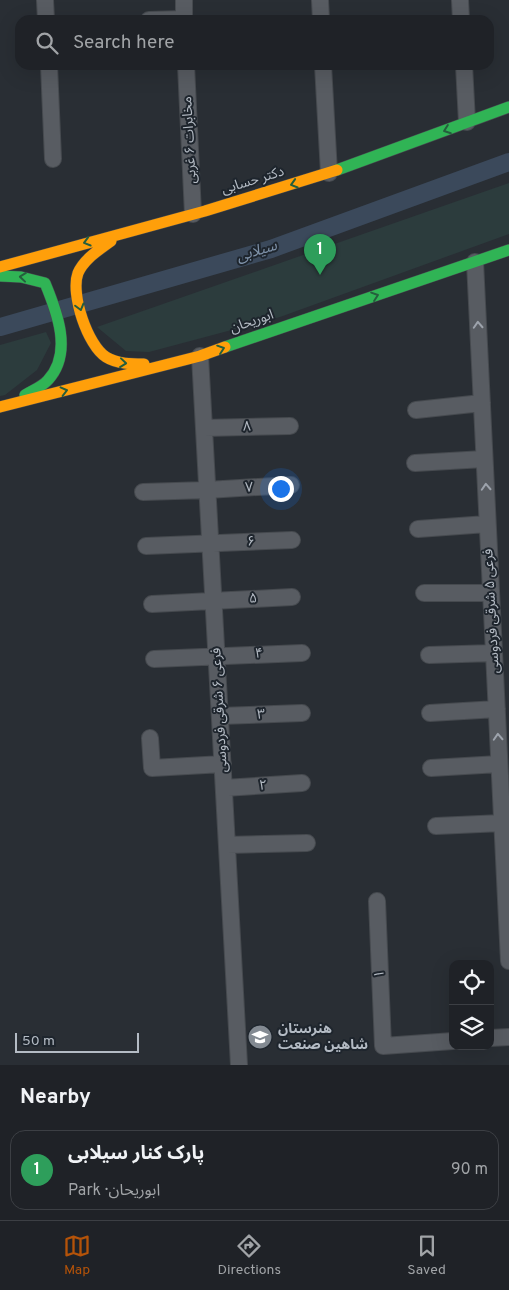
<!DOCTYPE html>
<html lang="en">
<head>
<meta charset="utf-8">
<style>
	:root { --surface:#1f2227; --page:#2c2f33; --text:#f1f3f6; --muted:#a1a4a7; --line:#3c3f44; --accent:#b45309 }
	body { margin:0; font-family:Overpass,"Noto Sans Arabic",sans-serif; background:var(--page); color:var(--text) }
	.controls { position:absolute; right:15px; bottom:15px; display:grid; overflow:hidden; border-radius:10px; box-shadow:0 5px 20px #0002 }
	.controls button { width:45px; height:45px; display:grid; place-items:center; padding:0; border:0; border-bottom:1px solid var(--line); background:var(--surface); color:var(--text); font:25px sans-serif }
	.scale { position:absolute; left:15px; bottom:12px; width:124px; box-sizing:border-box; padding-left:5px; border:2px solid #b4bbc4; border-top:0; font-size:14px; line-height:18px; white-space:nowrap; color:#b4bbc4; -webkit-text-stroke:4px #1e252d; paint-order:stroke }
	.you { position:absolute; left:280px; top:488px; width:18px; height:18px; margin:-12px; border:4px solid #fff; border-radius:50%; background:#1a73e8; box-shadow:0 0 0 8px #1a73e833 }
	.badge { display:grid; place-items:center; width:32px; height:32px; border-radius:50%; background:var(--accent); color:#fff; font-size:16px; font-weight:700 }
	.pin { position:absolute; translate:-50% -41px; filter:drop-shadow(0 1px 2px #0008) }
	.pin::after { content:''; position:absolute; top:26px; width:18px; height:15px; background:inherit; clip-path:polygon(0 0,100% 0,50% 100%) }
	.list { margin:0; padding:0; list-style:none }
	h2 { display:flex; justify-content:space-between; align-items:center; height:65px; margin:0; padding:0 20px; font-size:21px }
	h2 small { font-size:16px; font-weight:400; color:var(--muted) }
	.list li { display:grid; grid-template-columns:32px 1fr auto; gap:15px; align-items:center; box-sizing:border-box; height:80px; margin:0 10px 10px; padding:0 10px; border:1px solid var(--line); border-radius:15px }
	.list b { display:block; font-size:19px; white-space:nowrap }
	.list p { margin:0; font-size:16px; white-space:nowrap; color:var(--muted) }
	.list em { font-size:16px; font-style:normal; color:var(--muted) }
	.icon { flex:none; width:28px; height:28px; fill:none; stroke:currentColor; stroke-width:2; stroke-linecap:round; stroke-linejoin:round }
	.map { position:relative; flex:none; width:509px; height:1065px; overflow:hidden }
	.search { position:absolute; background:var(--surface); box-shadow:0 5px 20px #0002; left:15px; right:15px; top:15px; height:55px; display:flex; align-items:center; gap:12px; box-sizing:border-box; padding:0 18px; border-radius:15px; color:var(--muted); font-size:19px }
	.sheet { height:155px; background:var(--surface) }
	nav { display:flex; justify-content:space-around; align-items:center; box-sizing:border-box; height:70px; border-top:1px solid var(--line); background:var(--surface); font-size:14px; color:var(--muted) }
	nav a { display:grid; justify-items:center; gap:2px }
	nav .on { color:var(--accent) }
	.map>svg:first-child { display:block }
</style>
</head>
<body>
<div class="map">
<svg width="509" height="1065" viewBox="0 0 509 1065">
	<rect width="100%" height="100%" fill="#292e34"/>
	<path fill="#2c3c3d" d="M509 183V234L280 317 149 352 126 351 97 327Z
		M46 332 51 343 37 370 5 395 0 396V345Z"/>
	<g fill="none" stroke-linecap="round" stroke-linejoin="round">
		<path stroke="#3b495b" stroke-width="18" d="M0 327 271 249 509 162"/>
		<defs>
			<path id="street" d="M45 0 46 20
				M184 0V20
				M320 0 321 20
				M460 0 461 20
				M149 20 184 19
				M49 65 53 159
				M186 65 193 214
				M323 65 329 173
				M464 65 467 122
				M475 262 509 961
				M200 356 239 1065
				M416 410 482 403
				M204 428 290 426
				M415 463 484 459
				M143 492 207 490 291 485
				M418 529 487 524
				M146 546 292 540
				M424 593H491
				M152 604 292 597
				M429 655 494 653
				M154 659 302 653
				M430 713 497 709
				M220 716 302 713
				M150 738 152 768 223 764
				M431 768 499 764
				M224 788 302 783
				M436 826 502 823
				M227 845 307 843
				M377 901 383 1046 453 1041
				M490 1038 509 1037"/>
			<path id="fast" d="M337 170 509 107
				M0 276 21 277 45 283C57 312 73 353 48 380 42 387 33 390 25 395
				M225 347 509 250"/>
			<path id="slow" d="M111 241C99 250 84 259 78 273 70 294 88 346 106 357 117 364 132 364 144 364
				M0 267 205 211 337 170
				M0 407 200 356 225 347"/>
		</defs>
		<use href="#street" stroke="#464a4f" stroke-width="18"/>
		<use href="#fast" stroke="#464a4f" stroke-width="12"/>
		<use href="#slow" stroke="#464a4f" stroke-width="12"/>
		<use href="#street" stroke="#585c62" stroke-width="16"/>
		<use href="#fast" stroke="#30b455" stroke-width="11"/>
		<use href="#slow" stroke="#ff9f0a" stroke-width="11"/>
	</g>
	<defs><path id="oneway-chevron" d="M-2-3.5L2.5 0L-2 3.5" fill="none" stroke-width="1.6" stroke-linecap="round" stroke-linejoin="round" transform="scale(1.25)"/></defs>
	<g stroke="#255e3d">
		<use href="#oneway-chevron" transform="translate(447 130) rotate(160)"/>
		<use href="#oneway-chevron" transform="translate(294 184) rotate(163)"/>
		<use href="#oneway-chevron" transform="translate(87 242) rotate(164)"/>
		<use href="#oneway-chevron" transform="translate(23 277) rotate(-174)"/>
		<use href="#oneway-chevron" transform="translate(375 296) rotate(-19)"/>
		<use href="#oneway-chevron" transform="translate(80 307) rotate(75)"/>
		<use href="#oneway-chevron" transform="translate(221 349) rotate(-19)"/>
		<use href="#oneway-chevron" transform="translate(123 363) rotate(6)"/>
		<use href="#oneway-chevron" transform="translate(64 391) rotate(-14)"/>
	</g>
	<g stroke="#9da3ac">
		<use href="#oneway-chevron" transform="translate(478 325) rotate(-93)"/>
		<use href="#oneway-chevron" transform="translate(486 487) rotate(-93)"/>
		<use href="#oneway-chevron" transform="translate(498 737) rotate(-93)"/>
	</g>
	<defs>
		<symbol id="school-disc" viewBox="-11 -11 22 22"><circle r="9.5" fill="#838a92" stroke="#1e252d"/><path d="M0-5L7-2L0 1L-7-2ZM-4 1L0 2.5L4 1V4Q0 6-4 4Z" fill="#fff"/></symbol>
	</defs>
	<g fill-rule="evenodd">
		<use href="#school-disc" x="246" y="1023" width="28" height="28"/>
	</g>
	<g text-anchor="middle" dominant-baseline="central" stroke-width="4" stroke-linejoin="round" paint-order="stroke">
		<g font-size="14" fill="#b4bbc4" stroke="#1e252d">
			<text transform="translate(190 140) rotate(-93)">مخابرات ۶ غربی</text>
			<text transform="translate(253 181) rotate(-17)">دکتر حسابی</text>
			<text transform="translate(252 322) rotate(-19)">ابوریحان</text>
			<text transform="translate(247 427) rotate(-2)">۸</text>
			<text transform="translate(249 488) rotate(-3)">۷</text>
			<text transform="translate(251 542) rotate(-3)">۶</text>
			<text transform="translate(253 599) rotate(-3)">۵</text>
			<text transform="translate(492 611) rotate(-93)">فرعی ۵ شرقی فردوسی</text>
			<text transform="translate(259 654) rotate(-2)">۴</text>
			<text transform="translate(220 710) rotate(-93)">فرعی ۶ شرقی فردوسی</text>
			<text transform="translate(261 715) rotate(-3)">۳</text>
			<text transform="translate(263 786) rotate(-3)">۲</text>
			<text transform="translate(380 974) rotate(-93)">۱</text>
		</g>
		<g font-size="14" font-weight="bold" fill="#b4bbc4" stroke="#1e252d" text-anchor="start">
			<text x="278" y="1029">هنرستان<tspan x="278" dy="16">شاهین صنعت</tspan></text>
		</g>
		<g font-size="15" font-style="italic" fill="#7f92a9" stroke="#1e252d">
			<text transform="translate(257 252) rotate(-17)">سیلابی</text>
		</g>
	</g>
</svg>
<div class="controls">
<button><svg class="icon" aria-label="locate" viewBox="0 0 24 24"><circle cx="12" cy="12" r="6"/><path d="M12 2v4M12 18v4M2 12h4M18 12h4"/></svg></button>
<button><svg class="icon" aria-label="layers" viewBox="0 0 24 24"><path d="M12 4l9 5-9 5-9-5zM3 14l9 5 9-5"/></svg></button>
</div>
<div class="scale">50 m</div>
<div class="you"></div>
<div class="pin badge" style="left:320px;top:275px;background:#2e9e5b">1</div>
<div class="search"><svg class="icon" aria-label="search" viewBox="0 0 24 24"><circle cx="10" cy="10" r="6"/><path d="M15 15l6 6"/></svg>Search here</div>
</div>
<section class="sheet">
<h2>Nearby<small></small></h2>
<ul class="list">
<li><span class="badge" style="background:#2e9e5b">1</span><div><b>پارک کنار سیلابی</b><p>Park · ابوریحان</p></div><em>90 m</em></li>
</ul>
</section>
<nav>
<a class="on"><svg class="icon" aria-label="map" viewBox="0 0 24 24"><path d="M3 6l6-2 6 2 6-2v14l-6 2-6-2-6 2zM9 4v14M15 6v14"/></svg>Map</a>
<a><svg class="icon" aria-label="directions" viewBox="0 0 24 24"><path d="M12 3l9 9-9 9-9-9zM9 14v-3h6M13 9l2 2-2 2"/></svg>Directions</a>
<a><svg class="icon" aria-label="saved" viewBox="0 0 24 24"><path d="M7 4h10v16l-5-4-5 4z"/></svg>Saved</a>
</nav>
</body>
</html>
